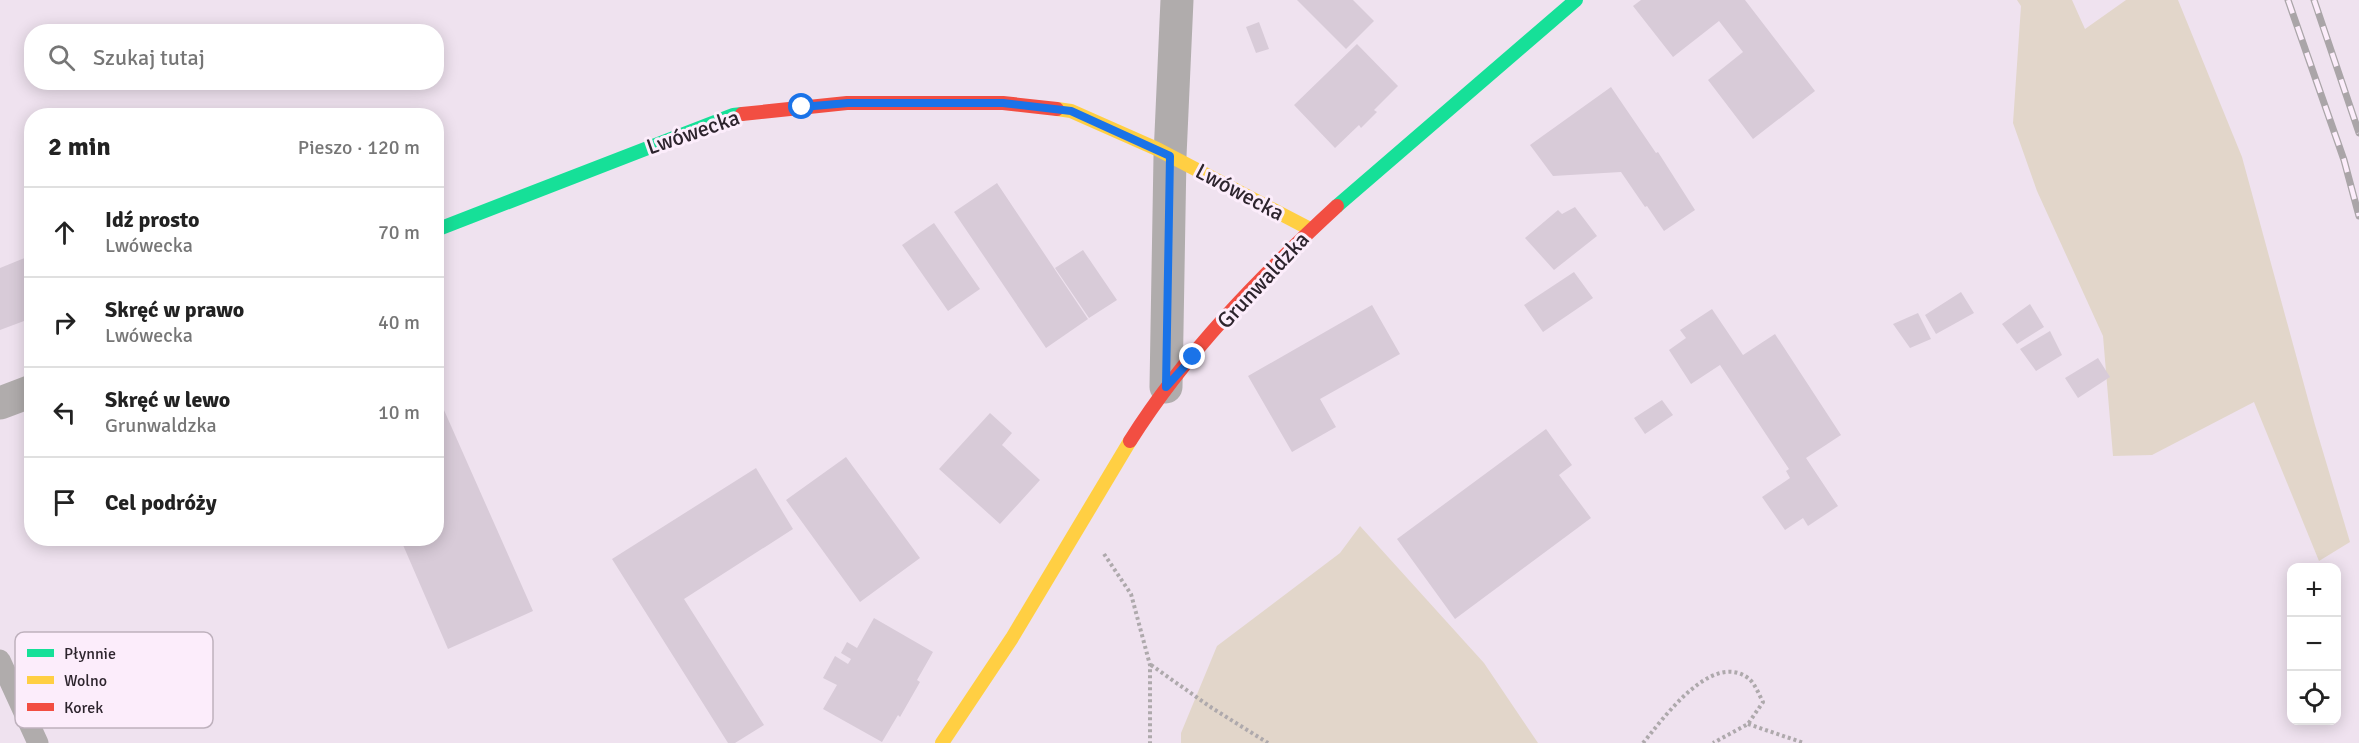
<!DOCTYPE html>
<html lang="pl">
<head>
<meta charset="utf-8">
<style>
	:root { --surface:#fff; --page:#f6f6f6; --text:#222; --muted:#767676; --line:#e0e0e0 }
	body { margin:0; font-family:Signika,sans-serif; background:var(--page); color:var(--text) }
	.controls { position:absolute; right:18px; bottom:18px; display:grid; overflow:hidden; border-radius:12px; box-shadow:0 3px 15px #0003 }
	.controls button { width:54px; height:54px; display:grid; place-items:center; padding:0; border:0; border-bottom:2px solid var(--line); background:var(--surface); color:var(--text); font:30px sans-serif }
	.stop { position:absolute; width:18px; height:18px; margin:-14px; border:4px solid #1a73e8; border-radius:50%; background:#fff }
	.stop.end { background:#1a73e8; border-color:#fff; box-shadow:0 2px 6px #0008 }
	.list { margin:0; padding:0; list-style:none }
	h2 { display:flex; justify-content:space-between; align-items:center; height:78px; margin:0; padding:0 24px; font-size:26px }
	h2 small { font-size:20px; font-weight:400; color:var(--muted) }
	.list li { display:grid; grid-template-columns:39px 1fr auto; gap:18px; align-items:center; box-sizing:border-box; height:90px; padding:0 24px; border-top:2px solid var(--line) }
	.list b { display:block; font-size:22px; white-space:nowrap }
	.list p { margin:0; font-size:20px; white-space:nowrap; color:var(--muted) }
	.list em { font-size:20px; font-style:normal; color:var(--muted) }
	.icon { flex:none; width:33px; height:33px; fill:none; stroke:currentColor; stroke-width:2; stroke-linecap:round; stroke-linejoin:round }
	.map { position:relative; flex:none; width:2359px; height:743px; overflow:hidden }
	.search { position:absolute; background:var(--surface); box-shadow:0 3px 15px #0003; left:24px; top:24px; width:420px; height:66px; display:flex; align-items:center; gap:15px; box-sizing:border-box; padding:0 21px; border-radius:24px; color:var(--muted); font-size:22px }
	.panel { position:absolute; background:var(--surface); box-shadow:0 3px 15px #0003; left:24px; top:108px; width:420px; height:438px; border-radius:24px }
	.map>svg:first-child { display:block }
</style>
</head>
<body>
<div class="map">
<svg width="2359" height="743" viewBox="0 0 2359 743">
	<rect width="100%" height="100%" fill="#efe2ef"/>
	<path fill="#e2d6ca" d="M2017 0H2072L2085 29 2126 0H2178L2242 157 2315 425 2350 542 2319 561 2254 402 2152 455 2113 456 2103 336 2037 191 2013 123 2021 6Z
		M1360 526 1484 663 1538 743H1181V733L1217 646 1340 553Z"/>
	<path fill="#d8cbd8" d="M1297 0H1353L1374 21 1346 49Z
		M1641 0H1745L1815 91 1753 139 1708 80 1743 52 1719 21 1673 57 1633 6Z
		M1259 22 1269 49 1256 53 1246 27Z
		M1357 44 1398 86 1374 110 1377 112 1361 128 1359 125 1335 148 1294 105Z
		M1611 87 1656 153 1658 152 1695 210 1664 231 1647 206 1645 207 1621 172 1553 176 1530 145Z
		M997 183 1088 319 1046 348 954 212Z
		M1575 207 1597 236 1554 270 1525 238 1558 210 1562 214Z
		M934 223 980 289 948 311 902 245Z
		M1083 250 1117 300 1089 318 1055 268Z
		M32 255V318L0 330V268Z
		M1574 272 1593 298 1543 332 1524 305Z
		M1961 292 1974 313 1936 334 1925 315Z
		M2030 304 2044 327 2017 344 2002 324Z
		M1372 305 1400 354 1320 399 1336 427 1292 452 1248 376Z
		M1712 309 1743 355 1775 334 1841 435 1806 458 1838 506 1808 526 1803 518 1785 530 1762 497 1790 478 1786 471 1789 469 1720 365 1691 384 1669 350 1686 338 1680 330Z
		M1918 313 1931 339 1910 348 1893 324Z
		M2050 331 2062 355 2036 371 2020 349Z
		M2098 358 2110 377 2078 398 2065 378Z
		M436 392 533 611 448 649 400 538H436Z
		M1662 400 1673 415 1645 434 1634 418Z
		M990 413 1012 433 1002 445 1040 480 1000 524 939 469Z
		M1546 429 1572 465 1559 475 1591 518 1455 619 1397 539Z
		M846 457 920 558 860 602 786 500Z
		M756 468 793 529 684 599 764 725 735 743H728L612 559Z
		M874 618 933 652 917 680 920 682 900 717 898 715 882 742 823 709 837 685 823 678 835 656 848 664 851 659 841 653 847 642 857 648Z"/>
	<g fill="none" stroke-linecap="round" stroke-linejoin="round">
		<path stroke="#aea9ac" stroke-width="4" stroke-dasharray="3 3" stroke-linecap="butt" d="M1104 554 1131 594 1150 665V743
			M1151 665 1212 708 1268 743
			M1748 724 1804 743
			M1643 743C1663 719 1711 651 1748 678 1755 683 1759 695 1763 702L1748 724 1713 743"/>
		<path stroke="#b0acac" stroke-width="21" d="M0 660 38 743"/>
		<path stroke="#b0acac" stroke-width="33" d="M1166 387 1170 156 1177 0
			M0 403 32 391"/>
		<path stroke="#16e098" stroke-width="14" d="M1337 206 1576 0
			M436 230 733 115 742 114"/>
		<path stroke="#ffcf43" stroke-width="14" d="M1057 109 1071 111 1157 149 1310 229
			M942 743 1012 638 1130 441"/>
		<path stroke="#f24e42" stroke-width="14" d="M742 114 847 103H1003L1057 109
			M1130 441C1186 352 1260 277 1337 206"/>
		<defs>
			<path id="rail" d="M2288 0 2344 160 2359 216
				M2314 0 2359 133"/>
		</defs>
		<use href="#rail" stroke="#aaa5a8" stroke-width="7"/>
		<use href="#rail" stroke="#fcedfb" stroke-width="4.5" stroke-dasharray="14" stroke-linecap="butt"/>
	</g>
	<g fill="none" stroke-linecap="round" stroke-linejoin="round">
		<path stroke="#1a73e8" stroke-width="8" d="M802 107 848 103H1003L1071 111 1170 156 1166 387 1193 357"/>
	</g>
	<g text-anchor="middle" dominant-baseline="central" stroke-width="6" stroke-linejoin="round" paint-order="stroke">
		<g font-size="22" fill="#2d242d" stroke="#fcedfb">
			<text transform="translate(693 132) rotate(-19)">Lwówecka</text>
			<text transform="translate(1240 192) rotate(28)">Lwówecka</text>
			<text transform="translate(1263 280) rotate(-47)">Grunwaldzka</text>
		</g>
	</g>
	<rect x="15" y="632" width="198" height="96" rx="9" fill="#fcedfb" stroke="#beb1bd" stroke-width="1.5"/>
	<rect x="27" y="649" width="27" height="8" fill="#16e098"/>
	<rect x="27" y="676" width="27" height="8" fill="#ffcf43"/>
	<rect x="27" y="703" width="27" height="8" fill="#f24e42"/>
	<g font-size="16" fill="#2d242d">
		<text x="64" y="659">Płynnie</text>
		<text x="64" y="686">Wolno</text>
		<text x="64" y="713">Korek</text>
	</g>
</svg>
<div class="controls">
<button>+</button>
<button>−</button>
<button><svg class="icon" aria-label="locate" viewBox="0 0 24 24"><circle cx="12" cy="12" r="6"/><path d="M12 2v4M12 18v4M2 12h4M18 12h4"/></svg></button>
</div>
<div class="stop" style="left:802px;top:107px"></div>
<div class="stop end" style="left:1193px;top:357px"></div>
<div class="search"><svg class="icon" aria-label="search" viewBox="0 0 24 24"><circle cx="10" cy="10" r="6"/><path d="M15 15l6 6"/></svg>Szukaj tutaj</div>
<section class="panel">
<h2>2 min<small>Pieszo · 120 m</small></h2>
<ul class="list">
<li><svg class="icon" aria-label="ahead" viewBox="0 0 24 24"><path d="M12 20V5M6 11l6-6 6 6"/></svg><div><b>Idź prosto</b><p>Lwówecka</p></div><em>70 m</em></li>
<li><svg class="icon" aria-label="right" viewBox="0 0 24 24"><path d="M7 20v-9h11M14 6l5 5-5 5"/></svg><div><b>Skręć w prawo</b><p>Lwówecka</p></div><em>40 m</em></li>
<li><svg class="icon" aria-label="left" viewBox="0 0 24 24"><path d="M17 20v-9H6M10 6l-5 5 5 5"/></svg><div><b>Skręć w lewo</b><p>Grunwaldzka</p></div><em>10 m</em></li>
<li><svg class="icon" aria-label="arrive" viewBox="0 0 24 24"><path d="M6 21V4h12l-3 4 3 4H6"/></svg><div><b>Cel podróży</b></div></li>
</ul>
</section>
</div>
</body>
</html>
